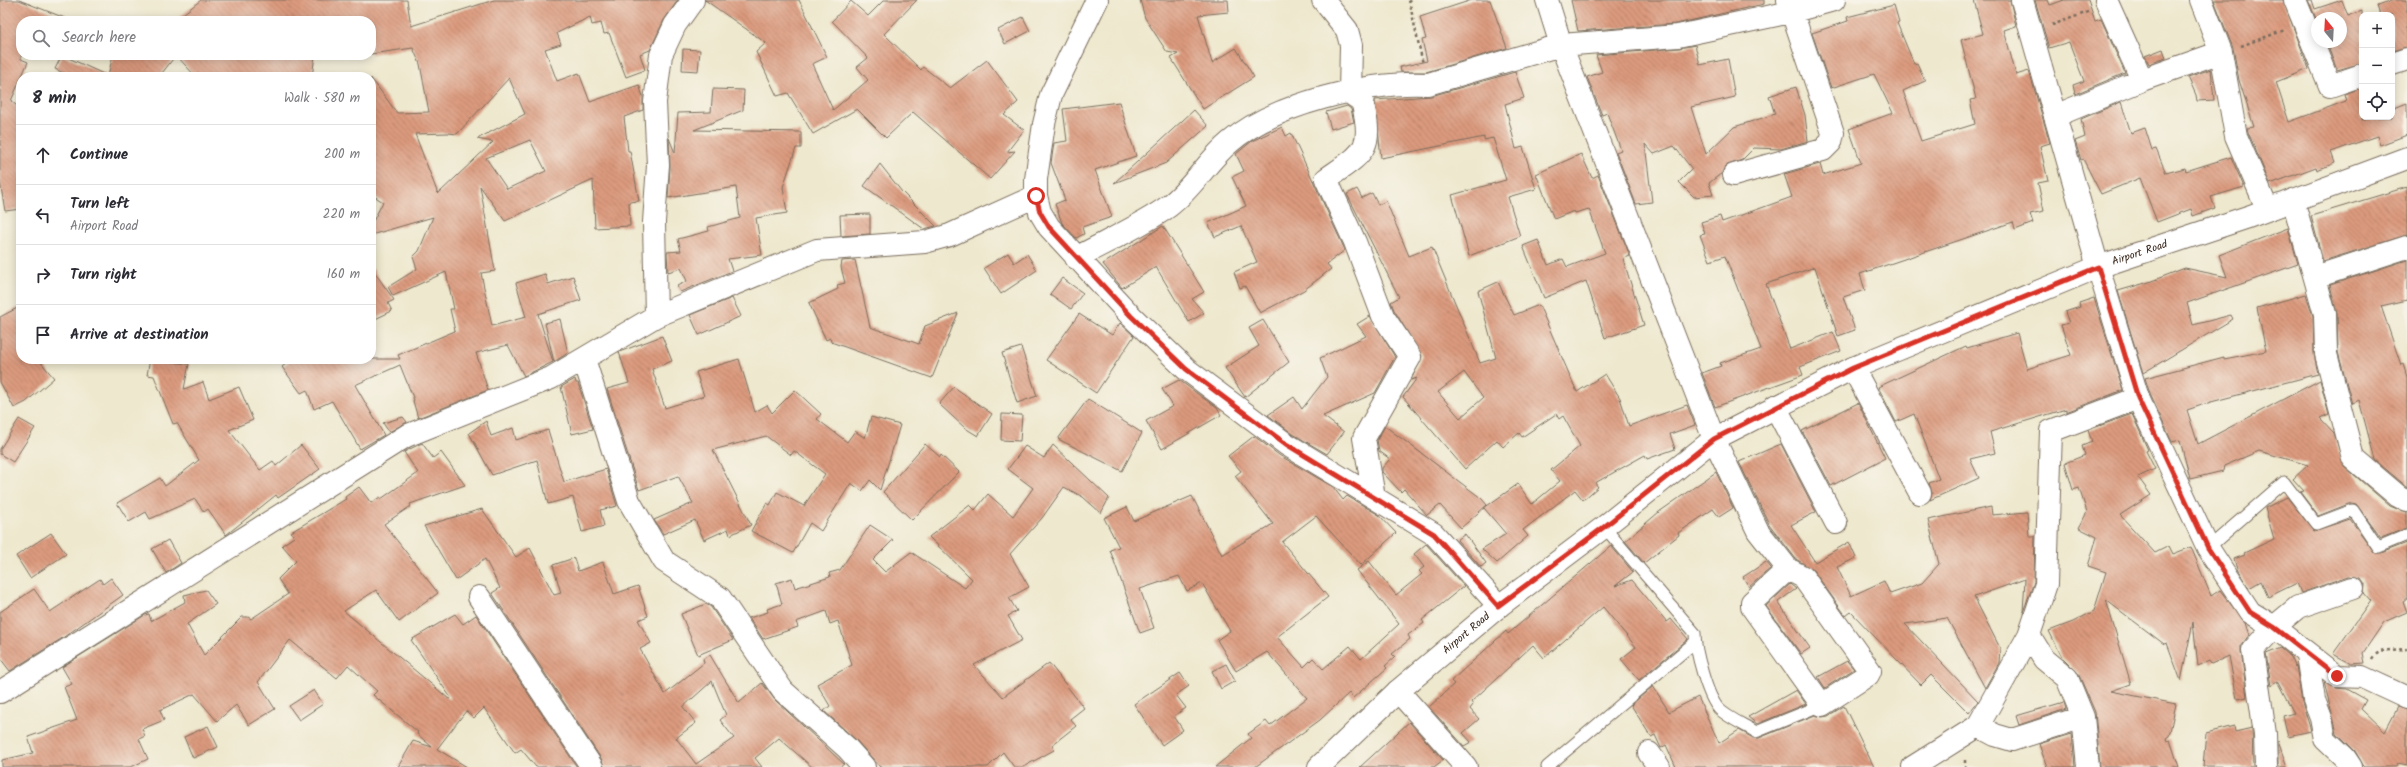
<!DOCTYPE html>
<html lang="en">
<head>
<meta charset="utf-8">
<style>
	:root { --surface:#fff; --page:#f7f7f7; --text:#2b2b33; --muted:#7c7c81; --line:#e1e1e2 }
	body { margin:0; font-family:Kalam,sans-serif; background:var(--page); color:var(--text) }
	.controls { position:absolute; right:12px; top:12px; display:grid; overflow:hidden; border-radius:8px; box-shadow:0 2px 10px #0003 }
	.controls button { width:36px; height:36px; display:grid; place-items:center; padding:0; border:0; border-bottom:1px solid var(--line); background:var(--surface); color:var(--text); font:20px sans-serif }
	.compass { position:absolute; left:2311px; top:12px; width:36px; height:36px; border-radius:50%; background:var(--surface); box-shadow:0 2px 10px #0003; rotate:342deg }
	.stop { position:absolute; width:12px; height:12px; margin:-9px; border:3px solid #d93025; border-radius:50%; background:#fff }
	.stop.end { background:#d93025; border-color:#fff; box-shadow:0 1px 4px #0008 }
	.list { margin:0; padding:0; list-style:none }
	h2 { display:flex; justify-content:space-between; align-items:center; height:52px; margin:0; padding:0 16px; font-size:17px }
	h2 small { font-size:13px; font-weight:400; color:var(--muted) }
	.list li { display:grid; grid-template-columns:26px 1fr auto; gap:12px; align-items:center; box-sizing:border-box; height:60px; padding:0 16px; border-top:1px solid var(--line) }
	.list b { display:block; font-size:15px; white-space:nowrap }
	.list p { margin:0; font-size:13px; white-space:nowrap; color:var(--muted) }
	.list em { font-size:13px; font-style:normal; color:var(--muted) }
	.icon { flex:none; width:22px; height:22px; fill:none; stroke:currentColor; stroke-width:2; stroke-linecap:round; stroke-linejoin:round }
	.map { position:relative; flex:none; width:2407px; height:767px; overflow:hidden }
	.search { position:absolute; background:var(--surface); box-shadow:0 2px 10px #0003; left:16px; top:16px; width:360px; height:44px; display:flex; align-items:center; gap:10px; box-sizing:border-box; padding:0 14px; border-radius:16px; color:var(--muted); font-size:15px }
	.panel { position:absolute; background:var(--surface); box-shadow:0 2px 10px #0003; left:16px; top:72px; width:360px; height:292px; border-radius:16px }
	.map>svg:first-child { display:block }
</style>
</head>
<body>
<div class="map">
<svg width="2407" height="767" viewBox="0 0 2407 767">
	<defs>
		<pattern id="building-back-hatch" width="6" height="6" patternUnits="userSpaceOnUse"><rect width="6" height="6" fill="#db9a7e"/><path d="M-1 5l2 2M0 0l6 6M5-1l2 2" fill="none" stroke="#b37e67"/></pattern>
	</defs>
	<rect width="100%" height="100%" fill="#f7f3e8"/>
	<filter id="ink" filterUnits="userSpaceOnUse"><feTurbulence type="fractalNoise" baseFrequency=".025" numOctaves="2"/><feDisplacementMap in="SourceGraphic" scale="8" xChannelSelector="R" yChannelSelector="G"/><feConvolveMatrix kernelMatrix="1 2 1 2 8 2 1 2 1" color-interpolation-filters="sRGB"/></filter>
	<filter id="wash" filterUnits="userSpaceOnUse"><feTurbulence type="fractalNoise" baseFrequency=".012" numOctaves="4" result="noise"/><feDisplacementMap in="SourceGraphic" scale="16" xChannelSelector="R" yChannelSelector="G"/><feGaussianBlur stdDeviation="0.9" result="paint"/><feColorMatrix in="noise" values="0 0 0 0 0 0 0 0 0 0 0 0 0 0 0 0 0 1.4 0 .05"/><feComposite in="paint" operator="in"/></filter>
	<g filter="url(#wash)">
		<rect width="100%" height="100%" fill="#eee8ce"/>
		<g id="blocks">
			<path fill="url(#building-back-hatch)" fill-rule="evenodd" d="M0 0H19L70 20 21 21V59L28 62 11 101 21 109V209L5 211 0 181Z
				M201 0H407L411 26 494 0H678L664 20 650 50 640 54 645 70 626 77 609 33 604 34 601 23 592 25 590 17 557 33 561 44 545 49 557 81 579 73 590 102 639 85 643 96V110L624 117 628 151H630L639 201 629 202 630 226 595 228 593 180 505 221 480 186 495 271 481 273 492 326 526 317 516 283 545 274 548 284 573 276 581 300 538 314 553 362 524 376 508 345 476 353 488 390 418 418 413 401 414 400 400 365 355 385 384 435 360 449 332 401 314 409 307 390 301 393 282 367 292 359H400L398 355 455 331 450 309H454L446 272 393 296 388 287 417 269 413 257 419 251 433 217 371 235V225L383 202 374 196 371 181V78L397 113 429 112 420 64 413 48 371 54V21H174ZM509 78 525 114 477 139 493 142 438 194 415 134 448 133 457 134ZM530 140 546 171 507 189 486 158Z
				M705 0H799L827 57 812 64 833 110 868 80 857 67 868 58 832 21 851 1 868 16 884 0H917L884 34 921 70 923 67 950 88 987 60 1018 102 1004 115 1024 130 1007 152 1015 151 990 179 913 112 886 138 857 109 813 134 788 93 777 96 756 52 766 43Z
				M1140 0H1228L1229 12 1198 15 1212 63 1236 48 1254 77 1203 109 1171 58 1178 54 1167 52 1145 18Z
				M1472 0H1490L1507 48 1426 72H1401L1400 67 1427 61 1422 40 1426 39 1420 17Z
				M1571 0H1764V4L1676 24 1578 31Z
				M1974 0H2010L2016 26 2004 30 2016 75 2029 71 2050 143 2040 146 2048 181 2038 183 2044 211 2030 214 2033 223 2015 230 2013 222 1860 274 1865 290 1843 297 1855 330 1838 336 1815 267 1766 284 1790 349 1833 332 1841 351 1800 367 1803 375 1715 407 1702 373 1721 366 1720 363 1761 349 1725 256 1710 261 1700 235 1705 234 1701 222 1720 216 1722 222 1792 197 1784 174 1820 164 1823 175 1861 163 1849 129 1893 113 1874 74 1831 88 1812 33 1848 21 1847 17 1894 5 1899 22 1897 23 1914 64 1917 63 1925 81 1903 91 1921 141 1975 124 1970 100 1976 99 1961 40 1983 34Z
				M2035 0H2048L2050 5 2064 0H2088L2095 21 2101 19 2125 73 2075 94 2073 85 2084 81 2069 42 2049 48Z
				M2214 0H2283L2309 69 2276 82 2289 122 2346 101 2344 94 2362 88V120L2370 117H2392V109L2407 103V135L2380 145 2377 136 2362 141 2331 152 2335 163 2317 170 2316 167 2270 184 2248 132 2247 128 2254 127 2239 80 2233 48Z
				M2308 0H2312L2315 9 2342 0 2348 16 2362 11V63L2337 70 2326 42H2341V18H2317V21Z
				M2394 0H2407V47L2392 51V15H2380L2377 6Z
				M1023 17 1030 31 1005 44 998 30Z
				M1695 45 1700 65 1728 59 1735 97 1691 107 1706 154 1734 127 1775 114 1769 96 1796 87 1805 115 1808 141 1781 149 1754 148 1742 160 1725 166 1722 173 1709 183 1713 195 1694 197 1679 182 1692 169 1674 146 1654 154 1645 144 1652 202 1636 204 1616 152 1621 150 1607 113 1602 115 1587 77 1602 72 1596 55 1679 48Z
				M683 49 700 50 698 71 682 70Z
				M2163 49 2166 58 2149 64 2145 56Z
				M62 55 108 76 113 55H315L312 77H196L176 55 159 77H72L55 69Z
				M2211 69 2214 100 2197 101 2196 95 2188 77Z
				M1515 72 1524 98 1505 104 1516 149 1523 147 1536 189 1508 197 1520 236 1469 256 1452 195 1506 180 1493 138 1484 140V137L1381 158 1375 100 1431 96Z
				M713 89 744 90 743 110 694 130 801 132V148H796L783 187 787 213 756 218 762 255 728 259 732 271 680 292 677 286 687 281 681 268 668 272 667 252 681 251 678 239 709 231 708 227 740 218 736 187 668 198 670 166 669 138 675 153 678 113 711 112Z
				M1119 102 1136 156 1095 170 1112 217 1082 227 1084 234 1076 238 1062 223 1055 204 1065 200 1051 163 1054 143 1067 141 1063 109Z
				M2121 102 2131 133 2145 128 2152 150 2156 149 2166 173 2185 168 2186 171 2231 157 2244 187 2211 197 2215 208 2193 216 2191 209 2157 222 2140 178 2101 194 2083 159 2081 160 2075 141 2085 137 2081 119Z
				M1347 106 1351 109 1354 122 1331 129 1326 112Z
				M1194 110 1208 126 1166 163 1114 183Z
				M1282 127 1286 136 1291 133 1345 250 1327 264 1331 269 1304 290 1260 313 1245 286 1240 288 1234 272 1257 262 1241 226 1215 237 1208 223 1246 206 1232 177 1244 171 1236 154 1252 141Z
				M1581 154 1592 178 1598 175 1630 256 1623 259 1644 325 1605 338 1586 281 1544 298 1523 246 1538 240 1548 265 1563 259 1567 267 1605 253 1589 209 1575 213 1574 211 1554 219 1536 174Z
				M880 164 902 192 936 226 924 229 864 186Z
				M2407 187V235L2323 261 2311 216Z
				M1357 189 1362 198 1372 193 1378 205 1386 201 1409 256 1432 247 1480 363 1496 358 1478 291 1498 282 1514 315 1539 305 1577 392 1605 374 1620 398 1629 426 1687 405 1695 425 1670 434 1675 449 1647 459 1645 455 1595 483 1598 487 1583 500 1575 490 1523 530 1528 536 1497 563 1482 549 1506 534 1484 508 1518 484 1532 504 1560 481 1551 470 1580 446 1563 416 1559 419 1556 414 1522 437 1519 433 1503 447 1497 440 1465 469 1403 397 1417 378 1411 380 1422 356 1394 310 1391 302 1399 297 1347 194ZM1464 372 1483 398 1460 418 1438 392Z
				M870 214V234L841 236 840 215Z
				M1163 226 1204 292 1192 299 1204 313 1189 322 1156 267 1122 288 1103 264Z
				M2288 228 2298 264 2187 303 2193 325 2231 315 2233 319 2143 373 2118 291 2149 282 2185 268 2227 277 2219 255Z
				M1008 253 1014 263 1027 254 1037 270 1001 294 984 268Z
				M855 260 870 327 919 344 925 326 958 313 932 378 831 342 830 338 826 340 809 303 838 289 837 285 845 283 841 267 842 261Z
				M2407 260V300L2381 306 2401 365 2403 364 2407 377V487L2375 460 2359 400 2352 404 2338 352 2337 314 2330 285Z
				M371 267 394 300 388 303 392 311 371 321Z
				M1062 278 1083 293 1071 309 1050 294Z
				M2306 294 2313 316 2314 354 2318 374 2211 402 2187 410 2198 444 2320 380 2329 414 2320 418 2334 433 2345 467 2390 506 2407 513V528L2381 538 2356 504 2351 503 2318 516 2300 492 2304 491 2293 479 2308 465 2259 451 2224 466 2223 471 2190 479 2180 440 2172 442 2150 394 2145 378 2224 357V359L2266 351 2257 308Z
				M732 298 741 316 699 335 690 315Z
				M2094 298 2123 390 2066 412V409L1990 432 1995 453 1970 459 1979 478 1930 500 1932 493 1929 483 1939 479 1914 414 1896 422 1878 387 1966 346 1967 348 2017 333 2027 369 2071 355 2061 325 2069 323 2065 312 2080 307 2079 303Z
				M21 306V359H38L54 378 26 402 14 408 0 382V317Z
				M1079 314 1112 335 1120 323 1134 336 1096 393 1046 360Z
				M1370 316 1395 357 1375 393 1323 416 1344 432 1327 454 1293 434 1268 415 1294 397 1302 409 1327 377 1320 358 1366 336 1357 324Z
				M560 319 568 353 554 362 545 323Z
				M1263 320 1289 362 1245 397 1225 368 1259 346 1249 328Z
				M662 336 672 361 652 369 665 408 704 396 696 372 739 359 755 412 767 405 772 413 795 390 821 414 817 419 847 442 855 431 865 438 871 417 900 425 880 490 870 480 862 491 851 483 821 531 810 523 793 553 751 531 767 503 770 505 777 492 804 506 825 474 794 451 791 455 766 436 713 450 751 525 730 535 728 529 704 540 695 520 663 534 654 520 693 503 678 476 639 490 607 389 629 383 619 352Z
				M1021 347 1037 396 1017 403 1002 353Z
				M150 359 189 364 184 389 203 382 209 399 239 387 253 420 229 430 260 470 273 461 276 466 301 445 320 469 278 498 276 495 226 535 208 509 204 512 195 499 150 519 146 512 129 522 117 503 160 478 165 486 199 460 177 423 173 424 154 376 147 375Z
				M575 379 576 383H578L593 429 572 434 561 387Z
				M1179 380 1217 408 1221 415 1162 449 1146 421 1173 406 1162 389Z
				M954 387 992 414 978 436 965 428 939 404Z
				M1088 399 1142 433 1122 471 1058 439Z
				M1858 403 1885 458 1831 486 1802 431Z
				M1002 414 1022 415 1020 441 1001 440Z
				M2132 414 2148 450 2146 451 2155 469 2138 477 2151 495 2120 515 2155 553 2169 546 2173 554 2191 547 2211 596 2220 590 2245 623 2249 635 2241 646V651L2247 697 2237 699 2229 656 2211 664 2209 661 2198 666 2193 622 2181 681 2167 643 2164 644 2106 600 2131 684 2111 691 2176 704 2169 736 2166 738 2167 741 2170 740 2179 767H2100L2095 712 2078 673 2062 657 2049 631 2073 622 2094 611 2106 572 2088 566 2097 537 2079 528 2087 512 2079 488 2073 490 2065 463 2085 455 2082 446 2092 442 2088 430Z
				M403 417 407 422 389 432 383 423Z
				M19 419 35 428 13 462 0 454V449Z
				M486 421 491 436 513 428 516 440 548 430 564 482 606 469 617 506 600 510 604 526 582 532 573 497 548 504 537 460 492 475 469 433Z
				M1385 426 1481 498 1487 505 1461 528 1440 505 1427 515 1404 489 1401 492 1382 472V468L1390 459 1379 451 1377 440Z
				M1254 436 1279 455 1333 487 1343 500 1347 496 1379 515 1396 533 1361 565 1316 516 1282 542 1328 597 1277 637 1304 667 1313 658 1323 669 1350 646 1361 659 1399 624 1357 570 1369 561 1396 595 1422 574 1419 571 1424 567 1414 554 1426 544 1464 586 1422 620 1424 623 1408 635 1410 639 1392 654 1395 657 1385 666 1387 668 1353 698 1349 693 1320 720 1255 767H1215L1251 738 1248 734 1266 721 1270 726 1307 698 1267 652 1236 671 1217 640 1230 631 1202 583 1187 591 1179 576 1140 589 1154 628 1140 633 1110 550 1119 547 1104 518 1127 507 1134 521 1192 496 1222 555 1273 524 1235 476 1241 471 1228 456Z
				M422 443 433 458 441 452 465 485 410 504 411 506 384 524 438 593 399 622 376 590 344 611 449 699 451 698 411 640 455 614 463 624 476 615 577 767H536L521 749 515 753 484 708 474 718 466 711 437 749 467 767H398L413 741 432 747 417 734 418 732 373 695 377 691 348 665 337 678 290 640 258 682 275 709 249 725 236 705 217 721 194 694 160 710 164 720 142 729 145 736 139 739 148 759 131 767H2V760L33 753 28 737 77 720 64 687 72 684 62 667 145 615 149 614 151 621 185 602 184 595 206 590 216 604 187 624 204 655 242 617H248L251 619 288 594 278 579 296 561 282 545 294 537 291 532 346 499 345 497 359 487 371 503 380 497 381 499 418 473 404 452Z
				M925 444 940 457 941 455 959 472 912 520 883 492Z
				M1781 444 1816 512 1791 525 1815 562 1849 542 1856 558 1837 567 1851 596 1884 581 1890 594 1922 583 1939 564 1928 520 1991 507 1992 515 2027 512 2029 536H2035L2034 582 2023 612 2025 579 1974 597 2000 648 1999 663 1985 688 1947 618 1905 624 1978 701 1969 713 1931 675 1921 685 1851 612 1846 616 1813 570 1796 559 1769 524 1739 462Z
				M1053 445 1109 498 1101 513 1083 497 1064 487 1042 518 1010 554 1029 587 1009 598 1017 611 1008 616 1022 640 974 665 1003 697 1049 663 1084 708 1070 719 1076 726 1052 745 1054 750 1023 767H1014L1003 752 988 767H880L856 740 824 711 830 706 817 684 852 665 838 621 830 624 826 611 796 622 798 627 763 639 749 618 768 612 767 609 782 604 776 583 792 578 795 588 830 577 829 573 840 570 870 525 893 540 873 560 885 572 911 552 965 588 972 579 929 537 970 505 975 510 988 494 1013 516 1033 488 1008 469 1025 446 1044 458Z
				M1716 472 1733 508 1719 517 1713 509 1678 533 1679 535 1644 563 1625 541 1659 512Z
				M2287 497 2314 531 2350 519 2375 553H2381L2407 543V598L2403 601 2407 612 2384 622 2363 653 2365 663 2352 664 2333 654 2371 601 2364 593 2365 584 2361 578 2349 576 2301 593 2297 583 2268 597 2261 581 2249 588 2238 571 2234 559 2245 555 2244 553 2274 539 2265 508Z
				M482 509 516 557 530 548 554 595 561 593 553 565 574 558 578 571 603 562 614 594 638 586 648 616 638 620 651 643 640 649 665 694 704 663 703 659 710 655 739 703 762 683 775 700 844 764 840 767H812L779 738 755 758 762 767H604L602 760 492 593 500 588 485 559 456 580 424 526ZM712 681 726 715 720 720 734 738 696 764 676 738 696 723 683 707Z
				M51 533 66 554 30 578 16 556Z
				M1465 534 1486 563 1481 567 1457 540Z
				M168 540 181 563 166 573 152 549Z
				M1611 546 1633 572 1615 586 1632 580 1667 622 1671 619 1688 639 1639 680 1621 659 1636 647 1603 607 1544 658 1533 645 1471 702 1473 705 1470 709 1479 719 1463 733 1471 742 1464 746 1429 707 1454 684 1451 681 1506 631 1508 634Z
				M1766 562 1771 568 1749 587 1743 577Z
				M111 578 123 595 64 637 10 671 0 658V612L34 589 50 612 100 579 103 584Z
				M1790 584 1796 589 1778 602 1810 648 1801 654 1766 606Z
				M706 604 711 607 733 640 698 655 681 614Z
				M2281 648 2290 656 2295 667 2296 665 2302 702 2311 731 2288 736 2283 716 2294 713 2277 681 2271 685 2266 654Z
				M1847 661 1854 669 1825 688 1818 677Z
				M1226 664 1235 681 1221 689 1212 671Z
				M1180 673 1189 686 1176 695 1186 708 1174 716 1183 730 1162 745 1134 704Z
				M2324 682 2336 688 2346 689 2366 700 2361 709 2385 732 2398 707 2407 710V766L2398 764 2396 767H2365L2363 765 2355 751 2337 733Z
				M1653 686 1669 712 1698 697 1719 743 1739 730 1753 738H1759L1815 715 1822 717 1828 716 1844 706 1874 767H1676L1666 745 1661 748 1655 735 1651 737 1631 705Z
				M314 690 323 704 299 720 289 706Z
				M1796 690 1806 704 1757 724 1748 717Z
				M2064 702 2066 709 2019 725 2016 716Z
				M1409 722 1443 760 1434 767H1360Z
				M208 726 218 747 193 758 184 737Z
				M2234 726 2235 732 2252 728 2253 767 2203 766 2206 733Z
				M2072 734 2075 767H2047L2039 744Z
				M2278 741 2287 767H2278Z"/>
		</g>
	</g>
	<g filter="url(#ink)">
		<use href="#blocks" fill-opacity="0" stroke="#7a6c5c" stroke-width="1"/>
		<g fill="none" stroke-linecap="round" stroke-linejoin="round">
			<defs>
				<path id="service" d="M1604 527 1695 633C1695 650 1707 696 1719 709 1728 718 1745 725 1756 732L1822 705
					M2208 548 2284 482 2316 524 2353 510 2378 547 2407 535
					M1547 767 1695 642"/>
				<path id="minor" d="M1097 0 1051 95 1044 124 1036 179V196L1040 212 1049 227 1131 316 1186 369 1286 444 1434 534 1499 606
					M1323 0 1347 30 1351 45 1350 93
					M1547 0 1561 45 1714 439 1758 531 1788 569 1803 577 1870 671 1868 675 1822 705 1752 607V602L1788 569
					M2106 0 2142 80
					M2201 0 2221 52 2236 136 2267 208
					M2295 0 2330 86 2362 75
					M2392 64 2407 59
					M1350 93 1362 101C1375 150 1363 153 1326 179L1355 242 1383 316 1410 357 1364 438 1374 497
					M2055 116 2142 80 2221 52
					M1734 175 1823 150 1831 142 1833 133 1788 0
					M2293 200 2325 314 2326 354 2353 458 2398 496 2407 501
					M1076 258C1105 242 1143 225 1169 206 1194 187 1207 161 1230 142 1274 104 1370 81 1428 84L1561 45 1678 36 1791 12 1834 0
					M2315 277 2407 247
					M656 316 654 222 658 165 655 102 661 55 675 25 693 0
					M584 359 629 501 664 561 720 598 783 691 847 748 864 767
					M1853 368 1920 493
					M1775 406 1836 523
					M479 597 592 767
					M2029 635 2044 659 2067 678 2083 717 2088 767
					M2307 655 2314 700 2321 718 2325 739 2345 758 2351 767
					M1398 691 1466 767
					M0 692 406 436 551 378 656 316 817 250 925 242 950 235 1036 196
					M1978 726 1995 735 2012 740 2083 717
					M1649 753 1659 767
					M1913 767 1978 726 2029 635 2046 584 2051 431 2138 398
					M2266 767 2265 734 2253 650 2274 627 2298 607 2353 588"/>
				<g id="tertiary">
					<path d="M2022 0 2098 267 2138 398 2208 548 2250 612 2274 627 2337 676 2362 677 2407 698"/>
					<path id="s1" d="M1319 767 1398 691 1499 606 1604 527 1714 439 1853 368 2098 267 2248 217 2407 158"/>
				</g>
			</defs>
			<use href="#service" stroke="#7a6c5c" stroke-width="13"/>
			<use href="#minor" stroke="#7a6c5c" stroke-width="24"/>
			<use href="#tertiary" stroke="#7a6c5c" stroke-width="24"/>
			<path stroke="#7a6c5c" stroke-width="2.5" stroke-dasharray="3 3" stroke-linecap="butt" d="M1409 0 1423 64
				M2052 25 2088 12
				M2241 46 2285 30
				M2372 659C2378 648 2395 650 2407 649
				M1965 760V767"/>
			<use href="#service" stroke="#fff" stroke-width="11"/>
			<use href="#minor" stroke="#fff" stroke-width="22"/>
			<use href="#tertiary" stroke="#fff" stroke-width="22"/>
		</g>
	</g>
	<g fill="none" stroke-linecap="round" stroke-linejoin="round" filter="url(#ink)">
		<path stroke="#d93025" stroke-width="5" d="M1036 196 1040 212 1049 227 1131 316 1186 369 1286 444 1434 534 1498 606 1604 527 1714 439 1853 368 2098 267 2138 398 2208 548 2250 612 2274 627 2337 676"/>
	</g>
	<g text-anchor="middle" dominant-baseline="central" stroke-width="3" stroke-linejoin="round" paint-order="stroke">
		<g font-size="11" fill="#3b2a1e" stroke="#f7f3e8">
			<text stroke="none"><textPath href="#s1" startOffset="979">Airport Road</textPath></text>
			<text stroke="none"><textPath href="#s1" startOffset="199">Airport Road</textPath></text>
		</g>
	</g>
</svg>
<div class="controls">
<button>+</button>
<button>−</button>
<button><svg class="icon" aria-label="locate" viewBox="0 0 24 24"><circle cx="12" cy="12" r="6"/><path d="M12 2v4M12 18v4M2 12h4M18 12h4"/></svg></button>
</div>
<svg class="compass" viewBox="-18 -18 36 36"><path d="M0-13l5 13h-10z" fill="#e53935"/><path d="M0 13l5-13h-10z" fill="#7c7c81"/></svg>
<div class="stop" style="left:1036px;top:196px"></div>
<div class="stop end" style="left:2337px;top:676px"></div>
<div class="search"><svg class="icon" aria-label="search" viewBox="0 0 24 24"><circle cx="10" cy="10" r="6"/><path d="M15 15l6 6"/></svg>Search here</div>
<section class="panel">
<h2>8 min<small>Walk · 580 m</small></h2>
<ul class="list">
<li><svg class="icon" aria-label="ahead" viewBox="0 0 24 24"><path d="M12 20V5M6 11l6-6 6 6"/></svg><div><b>Continue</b></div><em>200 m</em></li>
<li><svg class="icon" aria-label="left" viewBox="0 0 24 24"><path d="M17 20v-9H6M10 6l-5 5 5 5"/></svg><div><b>Turn left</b><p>Airport Road</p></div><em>220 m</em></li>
<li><svg class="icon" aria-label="right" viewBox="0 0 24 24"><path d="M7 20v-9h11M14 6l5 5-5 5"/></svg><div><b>Turn right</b></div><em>160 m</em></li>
<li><svg class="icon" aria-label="arrive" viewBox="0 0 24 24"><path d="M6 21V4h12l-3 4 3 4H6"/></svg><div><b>Arrive at destination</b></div></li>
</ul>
</section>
</div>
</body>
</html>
